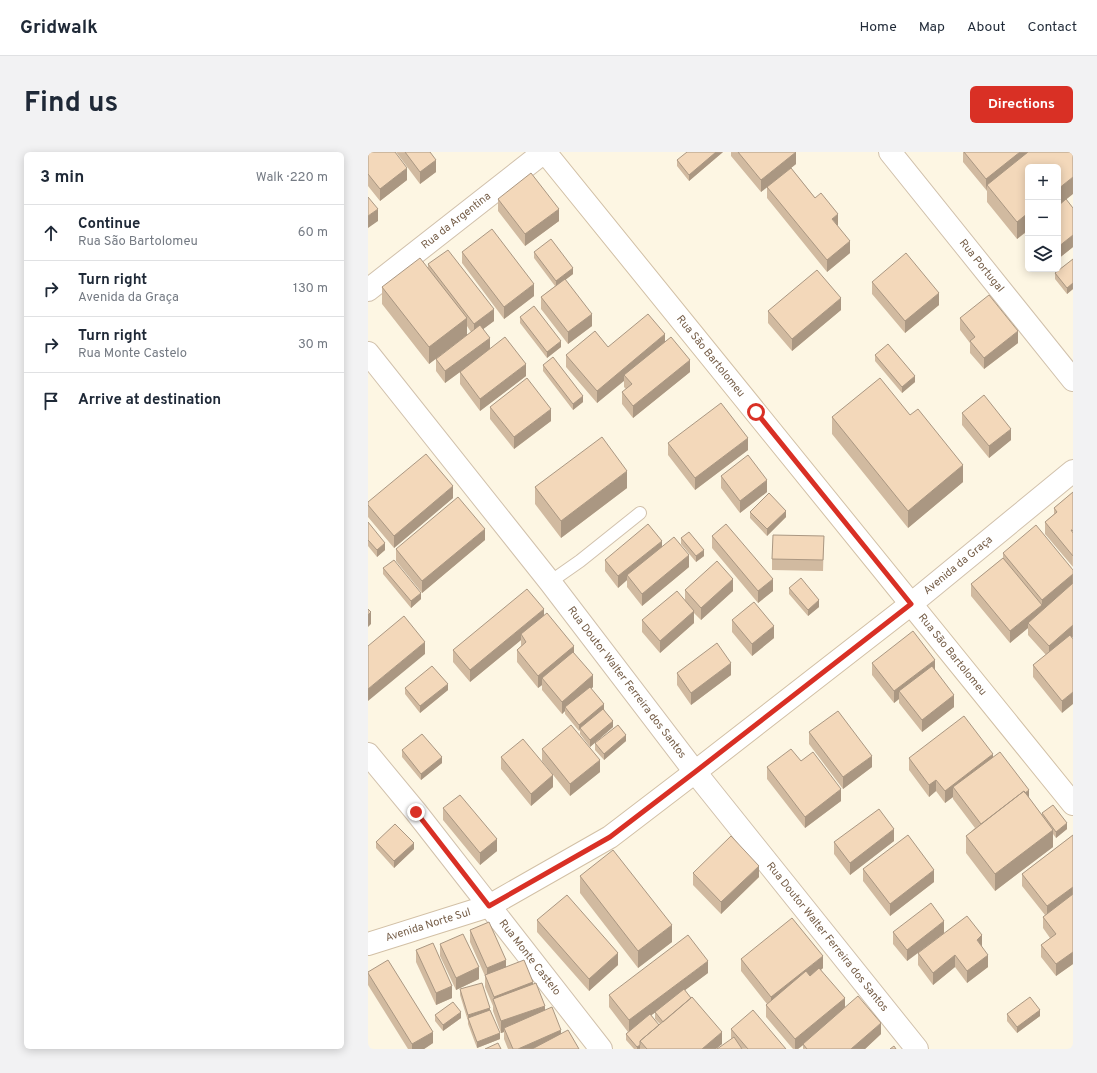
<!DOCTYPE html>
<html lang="en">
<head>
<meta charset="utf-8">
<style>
	:root { --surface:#fff; --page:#f2f2f3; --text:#1f2937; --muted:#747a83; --line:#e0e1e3; --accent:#d93025 }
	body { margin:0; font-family:Overpass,sans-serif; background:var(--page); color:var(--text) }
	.controls { position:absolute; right:12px; top:12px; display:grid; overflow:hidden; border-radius:6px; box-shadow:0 2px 10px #0003 }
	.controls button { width:36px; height:36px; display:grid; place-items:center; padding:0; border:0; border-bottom:1px solid var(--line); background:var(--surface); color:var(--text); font:20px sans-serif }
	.stop { position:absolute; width:12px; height:12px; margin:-9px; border:3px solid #d93025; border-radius:50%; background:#fff }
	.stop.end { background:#d93025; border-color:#fff; box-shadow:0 1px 4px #0008 }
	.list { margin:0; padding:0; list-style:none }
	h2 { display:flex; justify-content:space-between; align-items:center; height:52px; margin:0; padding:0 16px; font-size:17px }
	h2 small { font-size:13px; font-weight:400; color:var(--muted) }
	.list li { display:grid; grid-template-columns:26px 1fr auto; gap:12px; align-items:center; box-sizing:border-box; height:56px; padding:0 16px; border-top:1px solid var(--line) }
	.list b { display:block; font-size:15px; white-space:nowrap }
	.list p { margin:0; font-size:13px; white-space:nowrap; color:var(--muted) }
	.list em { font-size:13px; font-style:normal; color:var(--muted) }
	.icon { flex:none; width:22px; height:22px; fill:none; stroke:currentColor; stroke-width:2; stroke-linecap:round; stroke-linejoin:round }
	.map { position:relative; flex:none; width:705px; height:897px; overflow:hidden; border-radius:6px }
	header { display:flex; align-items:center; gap:24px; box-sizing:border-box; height:56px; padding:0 20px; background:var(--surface); border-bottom:1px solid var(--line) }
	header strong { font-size:19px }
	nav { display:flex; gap:22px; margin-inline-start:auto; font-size:14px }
	.intro { display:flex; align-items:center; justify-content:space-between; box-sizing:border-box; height:96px; padding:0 24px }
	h1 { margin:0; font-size:28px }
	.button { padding:10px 18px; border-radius:6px; background:var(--accent); color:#fff; font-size:14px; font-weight:700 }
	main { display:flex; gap:24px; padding:0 24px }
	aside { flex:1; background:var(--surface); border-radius:6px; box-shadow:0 2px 10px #0003 }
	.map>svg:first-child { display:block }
</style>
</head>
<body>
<header>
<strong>Gridwalk</strong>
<nav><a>Home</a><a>Map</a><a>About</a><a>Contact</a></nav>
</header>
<div class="intro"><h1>Find us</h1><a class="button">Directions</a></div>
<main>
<aside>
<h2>3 min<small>Walk · 220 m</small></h2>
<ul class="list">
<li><svg class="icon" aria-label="ahead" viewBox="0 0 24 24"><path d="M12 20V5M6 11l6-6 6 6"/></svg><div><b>Continue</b><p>Rua São Bartolomeu</p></div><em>60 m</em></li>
<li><svg class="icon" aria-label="right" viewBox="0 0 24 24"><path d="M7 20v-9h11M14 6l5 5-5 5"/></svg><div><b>Turn right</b><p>Avenida da Graça</p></div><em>130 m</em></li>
<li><svg class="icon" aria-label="right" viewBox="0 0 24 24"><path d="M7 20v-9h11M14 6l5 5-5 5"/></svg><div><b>Turn right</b><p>Rua Monte Castelo</p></div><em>30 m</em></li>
<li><svg class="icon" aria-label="arrive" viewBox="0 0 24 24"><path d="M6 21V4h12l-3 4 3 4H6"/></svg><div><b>Arrive at destination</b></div></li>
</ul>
</aside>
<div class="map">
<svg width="705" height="897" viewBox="0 0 705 897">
	<rect width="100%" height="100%" fill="#fdf6e3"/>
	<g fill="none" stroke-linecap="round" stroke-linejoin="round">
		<defs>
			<path id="lane" d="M182 430 212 409 272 361"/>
			<g id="street">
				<path id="s1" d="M522 0 705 228"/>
				<path id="s2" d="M0 138 176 0"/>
				<path id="s3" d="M0 201 182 430 327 620 549 897"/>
				<path id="s4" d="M543 452 705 319"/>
				<path id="s5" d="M0 602 48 660 233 897"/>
			</g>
			<g id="secondary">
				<path id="s6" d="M177 0 705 652"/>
				<path id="s7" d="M0 792 121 754 242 685 327 620 543 452"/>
			</g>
		</defs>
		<use href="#lane" stroke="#d1c1ac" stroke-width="14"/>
		<use href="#street" stroke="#d1c1ac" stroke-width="24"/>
		<use href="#secondary" stroke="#d2c0a6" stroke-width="24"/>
		<use href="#lane" stroke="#fff" stroke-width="12"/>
		<use href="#street" stroke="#fff" stroke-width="22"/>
		<use href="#secondary" stroke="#fff" stroke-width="22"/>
	</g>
	<path fill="#d1baa0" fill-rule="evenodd" d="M0 0 39 28 12 49 0 34Z
		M28 0H62L68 20 52 32Z
		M355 0 321 29 309 14V8Z
		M363 0H428V12L423 16 470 74 482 101 459 120 399 46V35L393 40 363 4Z
		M595 0H705L698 48 705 56V95L690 107V15H660V97L657 92V81L649 87 619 50V39L595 10Z
		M130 47 191 69 157 94 130 59Z
		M94 100 166 144 136 167 94 111Z
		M166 100 205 122 197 128 224 174 200 192 173 157V145L187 134 166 106Z
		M705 107V137L699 142 687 127V121Z
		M60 112 126 169 115 177 122 197 158 224 112 259 92 232V220L77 231 68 219V207L103 180 99 174V183L61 212 14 152V135L60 116Z
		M504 130 571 153 537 181 504 142Z
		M473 158 424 199 400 171V159Z
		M152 165 193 195 179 206 152 171Z
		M592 166 650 191 616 217 602 201V191L592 178Z
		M297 190 322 220 265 266 254 252V240L258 237 256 235V228L229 251 198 215V203L240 195Z
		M507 203 547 230 534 241 507 209Z
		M175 213 215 250 205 258 175 219Z
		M122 255 183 269 146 297 122 267Z
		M594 261 643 288 621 306 594 273Z
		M542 263 595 330 540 376 464 282V265Z
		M300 291 380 298 327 338 300 303Z
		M353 324 399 340 372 361 353 336Z
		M167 335 259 336 193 386 167 352Z
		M705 340V415L677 382V370L686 362V356Z
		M85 346 26 396 0 365V350Z
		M382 360 418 365 399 384 382 366Z
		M0 370 17 398 9 405 0 394Z
		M344 384 405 439 390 451 344 396Z
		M456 384 455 419 404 418V407Z
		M313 386 336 404 328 410 313 392Z
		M117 388 54 441 28 409V397Z
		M294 395 321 415 274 454 259 435V428L250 436 237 419V408Z
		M635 401 705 418V485L704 486 694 561 665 525V513L678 503 660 483V476L642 491 603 444V432L635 406Z
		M15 416 53 447 43 456 15 422Z
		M421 436 451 455 440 464 421 442Z
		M317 438 365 439 333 468 326 461V471L292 501 274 480V468L317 448Z
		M176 463 206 501 225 535 223 537 236 557 245 575 222 595 212 582V578L211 579 197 562V559L194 562 174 538V533L170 536 149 510V498L153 494V488L102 530 85 510V498Z
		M364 468 406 486 384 504 364 480Z
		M504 511 567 518 586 555 554 580 531 551V547L526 551 504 523Z
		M309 521 363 523 323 553 309 533Z
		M37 536 80 538 52 561 37 542Z
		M441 580 504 615 475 637 441 592Z
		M258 589 236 608 227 598V591Z
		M174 597 232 620 202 644 174 609Z
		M34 598 74 611 53 628 34 605Z
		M133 605 185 635 163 654 133 617Z
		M625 605 661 646 674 663V661L699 677 688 686 685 682V695L627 739 598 701V684L607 676 585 647V645L577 651 568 639 561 645 541 618V606Z
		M433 609 473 649 437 676 399 627V615Z
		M75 656 129 699 112 713 75 668Z
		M705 683V812L688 824 673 805V793L682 786 675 776V765L677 763 654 734V722Z
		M526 689 482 723 466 702V690Z
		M8 690 46 697 26 716 8 696Z
		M495 717 566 730 522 764 495 729Z
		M325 721 391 725 353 762 325 733Z
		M212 724 304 790 270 816 212 741Z
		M169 768 250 813 221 839 169 780Z
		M102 778 138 815 165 833 177 858 193 881 211 897H140L136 887V880L133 881 125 859V854L117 835V824L102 790Z
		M525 780 576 781 614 795 620 815 599 831 587 815 565 833 550 813V801L539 809 525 792Z
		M72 792 111 827 88 838 72 804Z
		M48 798 84 846 68 853 48 810Z
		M373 807 455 816 453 818 477 855 513 882 497 897H435V893L430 897H425L398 865V853L399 852 373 819Z
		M0 820 65 891 56 897H40L0 833Z
		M340 821 317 838 354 892 348 897H266L258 888V882L260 880 241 855V843ZM292 857 287 860V867L292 872 291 873 283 863Z
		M92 837 122 858 132 887 109 896 100 872V869L92 843Z
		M639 862 672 864 649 881 639 869Z
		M67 863 93 866 75 879 67 869Z
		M363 877 418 897H349L363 888Z"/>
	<path fill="#aa9782" d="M348 0H355L321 29V23Z
		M428 0V12L393 40V28Z
		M652 0H664L619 33 618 39V27Z
		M68 8V20L52 32V20Z
		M39 16V28L12 49V37Z
		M705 25V42L690 54V37Z
		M10 57V69L0 76V64Z
		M191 57V69L157 94V82Z
		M660 61V78L649 87V70Z
		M470 62V74L464 67Z
		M705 83V95L690 107V95Z
		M482 89V101L459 120V108Z
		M205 116V122L188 135V129Z
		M705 131V137L699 142V136Z
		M166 132V144L136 167V155Z
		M571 141V153L537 181V169Z
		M473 146V158L424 199V187Z
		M126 157V169L106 184V172Z
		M224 162V174L200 192V180Z
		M99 166V183L61 212V195Z
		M650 179V191L616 217V206Z
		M297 182V194L256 223V229L229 251V239Z
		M122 186V198L77 231V219Z
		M193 189V195L179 206V200Z
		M322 208V220L265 266V254Z
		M158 212V224L112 259V247Z
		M547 224V230L534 241V235Z
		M215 244V250L205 258V252Z
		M183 257V269L146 297V285Z
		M643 277V288L621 306V294Z
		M380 286V298L327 338V326Z
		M595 313V330L540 376V359Z
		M259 319V336L193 386V369Z
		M399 328V340L372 361V349Z
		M85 334V346L26 396V384Z
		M418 359V365L399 384V377Z
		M117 377V388L54 441V429Z
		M294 389V401L259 423V428L250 436V424Z
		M17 391V398L9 405V398Z
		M336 398V404L328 410V404Z
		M321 403V415L274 454V442Z
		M705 422V434L674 460V448Z
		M365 427V439L333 468V456Z
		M405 427V439L390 451V439Z
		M53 441V447L43 456V449Z
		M451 448V455L440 464V458Z
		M674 453V465L660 471V476L642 491V479Z
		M176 457V469L153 482V488L102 530V518Z
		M326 459V471L292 501V489Z
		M3 460V472L0 475V463Z
		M705 473V485L681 506V494Z
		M406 474V486L384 504V492Z
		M57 490V502L0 549V537Z
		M206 494V506L174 526V533L170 536V524Z
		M567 508V520L531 539V547L526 551V539Z
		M363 511V523L323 553V541Z
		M225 523V535L199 557 197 555V559L194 562V550Z
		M80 532V538L52 561V554Z
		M705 540V552L694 561V549Z
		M586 543V555L554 580V568Z
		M236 552V558L212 576 211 579V573Z
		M245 569V575L222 595V588Z
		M258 583V589L236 608V602Z
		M625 602V614L585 635V645L577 651V639Z
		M504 604V615L475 637V625Z
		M74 605V611L53 628V622Z
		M232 608V620L202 644V632Z
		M185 623V635L163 654V642Z
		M568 628V639L561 645V633Z
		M473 637V649L437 676V665Z
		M661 638V650L614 673Z
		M699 671V677L688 686V680Z
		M526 677V689L482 723V711Z
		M685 678V695L627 739V722Z
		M129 687V699L112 713V701Z
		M46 691V697L26 716V709Z
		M391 714V725L353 762V750Z
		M566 718V730L522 764V752Z
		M705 735V747L679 766V754Z
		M576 769V781L539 809V798Z
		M304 773V790L270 816V799Z
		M614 783V795L609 788Z
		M705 800V812L688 824V812Z
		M250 801V813L221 839V827Z
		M587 803V815L565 833V821Z
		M620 803V815L599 831V819Z
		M455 804V816L403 857V845Z
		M138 808V820L119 828V816Z
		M340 809V821L261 880V868Z
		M111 815V827L88 838V826Z
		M165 830V842L126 850V845Z
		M84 834V846L68 853V841Z
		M477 846V858L435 892V893L430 897H427V887Z
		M177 854V866L136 876V880L133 881V869Z
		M122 856V863L100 867V863Z
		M672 858V864L649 881V875Z
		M93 860V866L75 879V873Z
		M513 871V882L497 897H483Z
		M193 878V890L177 897H150Z
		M65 880V891L56 897H44V892Z
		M354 880V892L348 897H334Z
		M132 881V887L109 896V890Z
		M272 893V897H269V895Z"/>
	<path fill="#f3d8ba" stroke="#aa9782" d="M0 0H27L39 16 12 37 0 22Z
		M37 0H62L68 8 52 20Z
		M319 0H348L321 23 309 8Z
		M370 0H428L393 28Z
		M596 0H652L618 27Z
		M660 0H705V25L690 37V15H660V61L649 70 619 33Z
		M423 16 447 46 453 41 470 62 464 67 482 89 459 108 399 35Z
		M163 21 191 57 157 82 130 47Z
		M0 45 10 57 0 64Z
		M698 47 705 56V83L690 95V54Z
		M124 77 166 132 136 155 94 100Z
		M660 78V85L657 81Z
		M183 87 205 116 188 129 166 100Z
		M80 98 126 157 106 172 60 112Z
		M538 101 571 141 537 169 504 130Z
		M52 106 99 166 61 195 14 135Z
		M705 107V131L699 136 687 121Z
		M449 118 473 146 424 187 400 159Z
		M197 127 224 162 200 180 173 145Z
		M621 143 650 179 616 206 602 189 607 185 592 166Z
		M166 154 193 189 179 200 152 165Z
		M280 162 297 182 229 239 198 203 227 179 240 195Z
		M112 173 122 186 77 219 68 207Z
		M137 185 158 212 112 247 92 220Z
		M303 185 322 208 265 254 254 240 264 232 256 223Z
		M520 192 547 224 534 235 507 203Z
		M185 205 215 244 205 252 175 213Z
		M159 226 183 257 146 285 122 255Z
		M512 226 542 263 550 257 595 313 540 359 464 265Z
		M616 243 643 277 621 294 594 261Z
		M353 251 380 286 327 326 300 291Z
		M234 285 259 319 193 369 167 335Z
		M58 302 85 334 26 384 0 353V350Z
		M380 303 399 328 372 349 353 324Z
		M705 340V379L704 378H703L705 381V404L677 370 689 360 686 356Z
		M401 341 418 359 399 377 382 360Z
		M90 345 117 377 54 429 28 397Z
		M0 370 17 391 9 398 0 388Z
		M280 372 294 389 250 424 237 408Z
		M358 372 405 427 390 439 344 384Z
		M668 373 705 418V422L674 448 635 401Z
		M321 380 336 398 328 404 313 386Z
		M405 383 456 384 455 408 404 407Z
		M306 385 321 403 274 442 259 423Z
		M635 406 674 453 642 479 603 432Z
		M26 408 53 441 43 449 15 416Z
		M349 409 365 427 333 456 317 438Z
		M433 426 451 448 440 458 421 436Z
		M705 431V473L681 494 660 471Z
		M159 437 176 457 102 518 85 498Z
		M309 439 326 459 292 489 274 468Z
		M386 450 406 474 384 492 364 468Z
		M0 457 3 460 0 463Z
		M179 461 206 494 170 524 149 498 158 490 153 482Z
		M36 464 57 490 0 537V494Z
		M545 479 567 508 526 539 504 511Z
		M702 483 705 487V540L694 549 665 513Z
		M349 491 363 511 323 541 309 521Z
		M205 500 225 523 194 550 174 526Z
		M64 514 80 532 52 554 37 536Z
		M564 514 586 543 554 568 531 539Z
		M222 535 236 552 211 573 197 555Z
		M235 557 245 569 222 588 212 576Z
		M470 559 504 604 475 625 441 580Z
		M596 564 625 602 577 639 568 628 561 633 541 606Z
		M203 573 232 608 202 632 174 597Z
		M250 573 258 583 236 602 227 591Z
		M54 582 74 605 53 622 34 598Z
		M155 587 185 623 163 642 133 605Z
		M423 597 433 609 445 600 473 637 437 665 399 615Z
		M632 600 661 638 657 641 656 639 613 672 585 635Z
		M656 639 685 678 627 722 598 684Z
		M92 643 129 687 112 701 75 656Z
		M685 653 699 671 688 680 674 661Z
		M511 657 526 677 482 711 466 690Z
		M27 672 46 691 26 709 8 690Z
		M540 683 566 718 522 752 495 717Z
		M705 683V735L679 754 654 722Z
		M363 684 391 714 353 750 325 721Z
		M245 698 304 773 270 799 212 724Z
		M705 742V800L688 812 673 793 688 782 675 765Z
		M199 743 250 801 221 827 169 768Z
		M563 751 576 769 539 798 525 780Z
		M599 764 614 783 609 788 620 803 599 819 587 803 565 821 550 801Z
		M424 766 455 804 403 845 373 807Z
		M121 770 138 808 119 816 102 778Z
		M95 782 111 815 88 826 72 792Z
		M320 783 340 809 261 868 241 843Z
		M65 791 84 834 68 841 48 798Z
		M20 808 65 880 44 892 0 821V820Z
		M156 808 165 830 126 845 117 823Z
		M451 816 477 846 427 887 398 853 438 819 442 824Z
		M114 831 122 856 100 863 92 837Z
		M168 831 177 854 133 869 125 847Z
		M316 837 323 846 295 870 287 860Z
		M490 844 513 871 483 897H439L435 892Z
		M324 845 354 880 334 897H279L272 889Z
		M662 845 672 858 649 875 639 862Z
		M85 850 93 860 75 873 67 863Z
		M184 855 193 878 150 897H145L136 876Z
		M122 858 132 881 109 890 100 866Z
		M385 858 418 897H380L363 877Z
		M282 862 291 873 272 889V893L269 895 258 882Z
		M200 878 211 897H164Z
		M366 885 374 897H349Z
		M130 891 133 897H117Z
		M526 894 528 897H522Z"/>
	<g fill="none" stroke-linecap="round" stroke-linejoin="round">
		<path stroke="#d93025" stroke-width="5" d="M48 660 121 754 242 685 327 620 543 452 388 260"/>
	</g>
	<g text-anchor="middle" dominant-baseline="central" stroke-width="3" stroke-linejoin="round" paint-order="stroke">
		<g font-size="11" fill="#765e48" stroke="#fff9ea">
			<text stroke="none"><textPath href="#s2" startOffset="112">Rua da Argentina</textPath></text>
			<text stroke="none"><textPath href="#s1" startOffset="146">Rua Portugal</textPath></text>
			<text stroke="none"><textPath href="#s6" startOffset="263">Rua São Bartolomeu</textPath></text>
			<text stroke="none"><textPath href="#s4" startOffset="61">Avenida da Graça</textPath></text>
			<text stroke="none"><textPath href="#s6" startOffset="647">Rua São Bartolomeu</textPath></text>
			<text stroke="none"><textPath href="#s3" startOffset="419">Rua Doutor Walter Ferreira dos Santos</textPath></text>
			<text stroke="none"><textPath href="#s7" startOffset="63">Avenida Norte Sul</textPath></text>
			<text stroke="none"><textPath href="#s3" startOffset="743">Rua Doutor Walter Ferreira dos Santos</textPath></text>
			<text stroke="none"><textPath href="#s5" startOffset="260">Rua Monte Castelo</textPath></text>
		</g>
	</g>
</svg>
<div class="controls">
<button>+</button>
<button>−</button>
<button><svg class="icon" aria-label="layers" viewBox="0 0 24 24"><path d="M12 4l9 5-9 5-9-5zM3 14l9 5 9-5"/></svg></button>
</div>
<div class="stop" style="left:388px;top:260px"></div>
<div class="stop end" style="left:48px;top:660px"></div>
</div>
</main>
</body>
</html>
